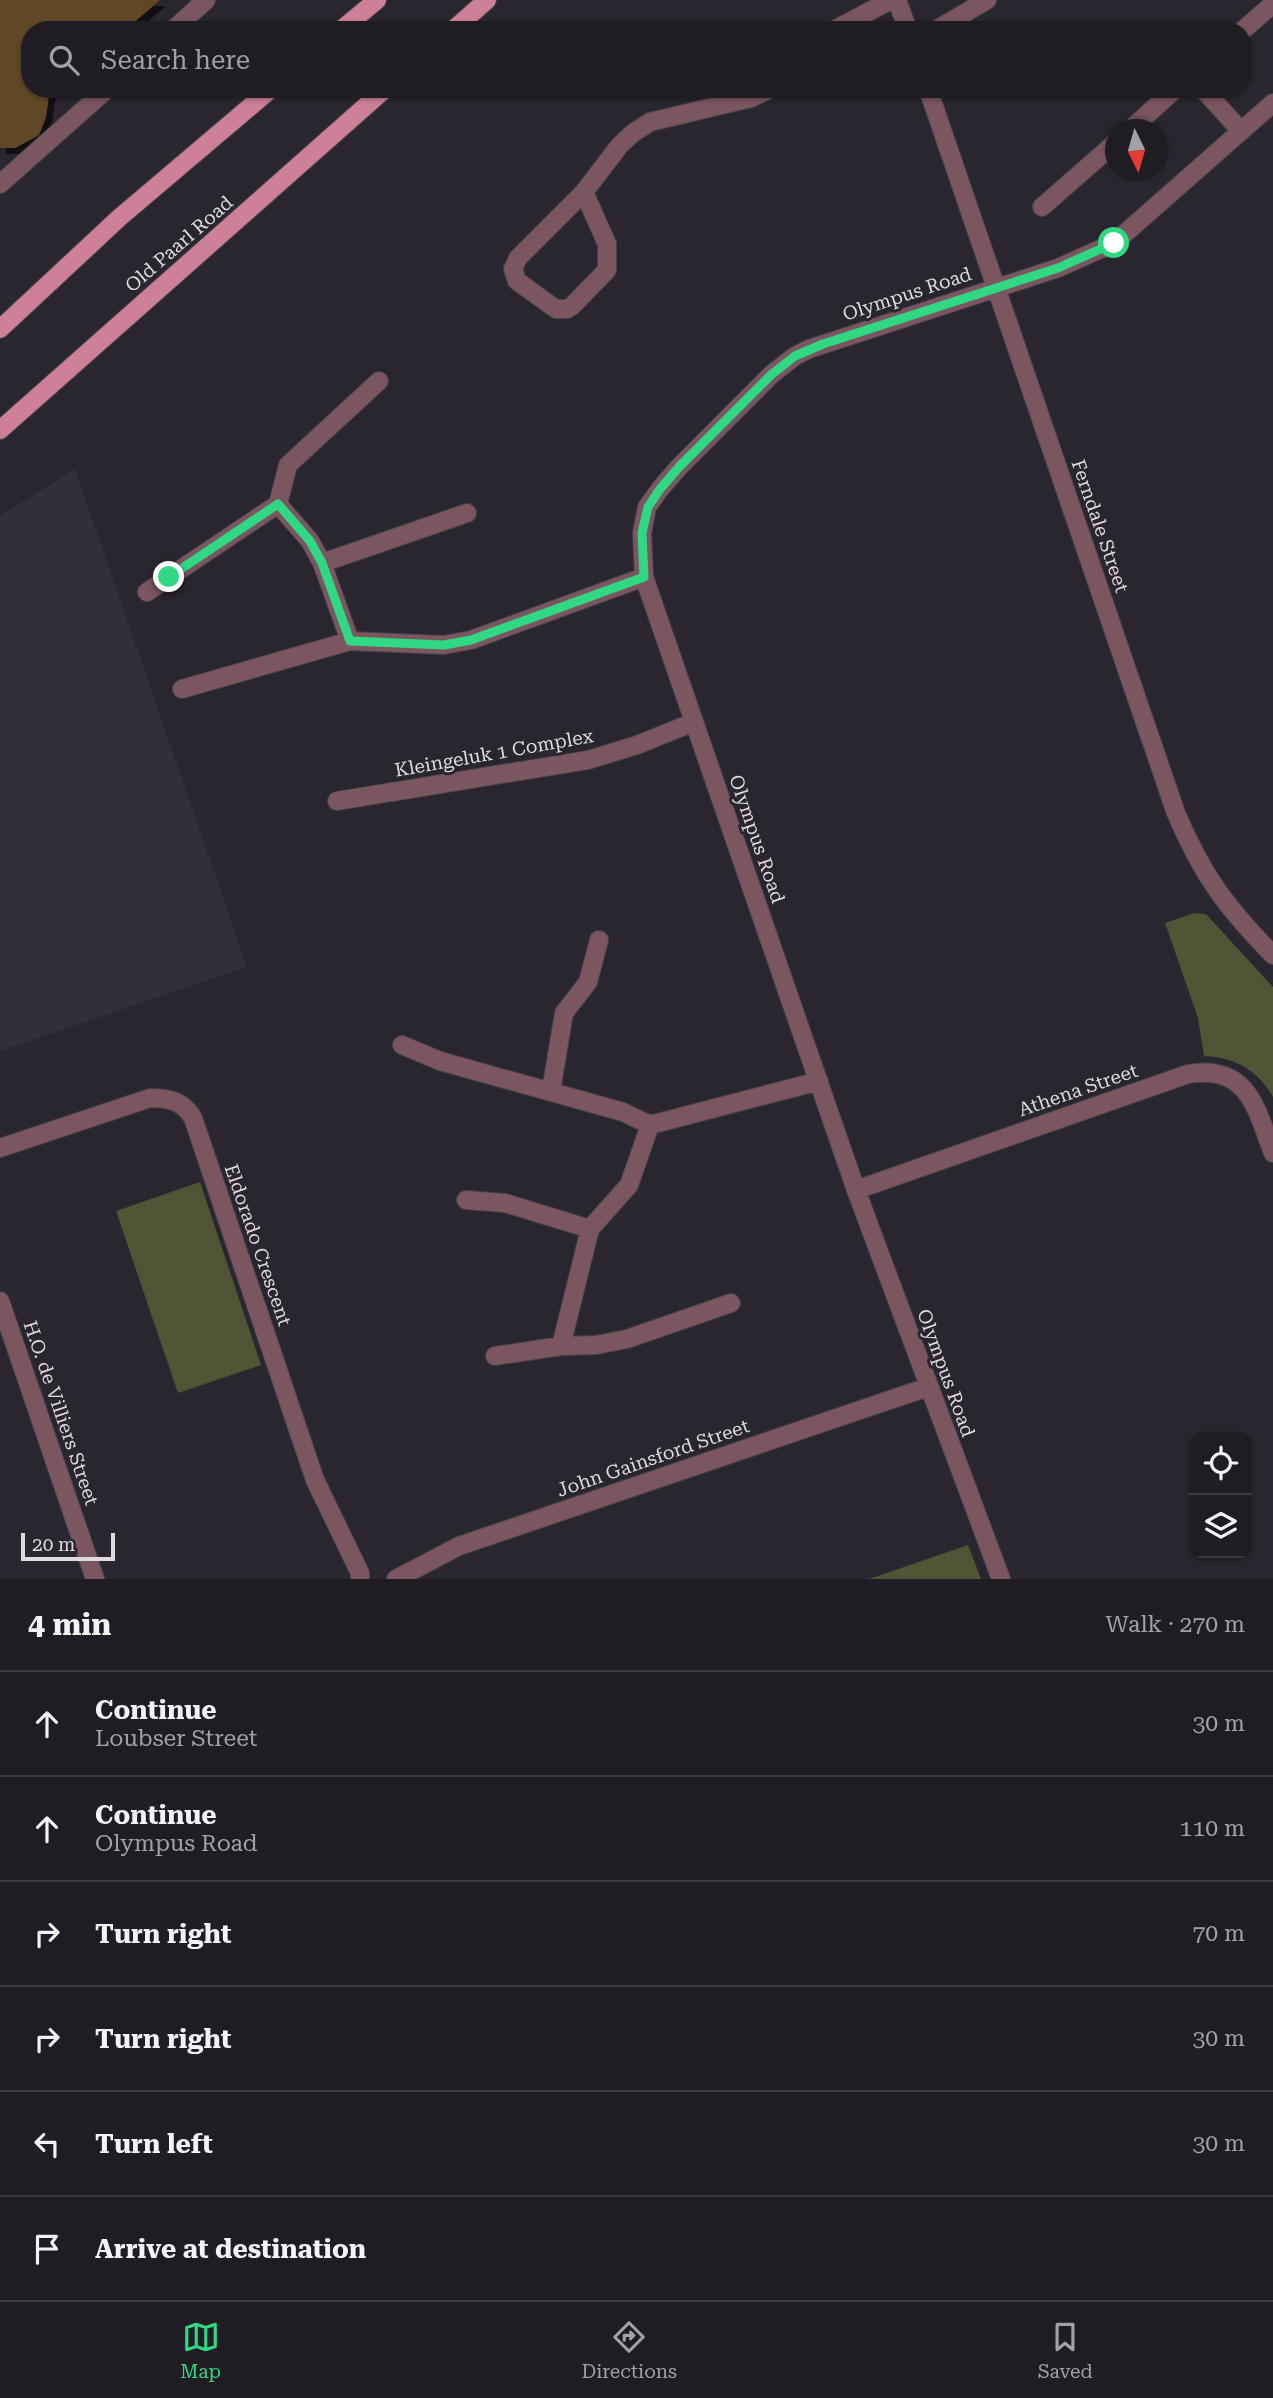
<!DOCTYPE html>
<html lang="en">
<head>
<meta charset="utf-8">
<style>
	:root { --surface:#1f1c23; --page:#2c2930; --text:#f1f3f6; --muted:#a1a1a6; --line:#3c3a41; --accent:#30d883 }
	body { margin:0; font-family:"Roboto Serif",serif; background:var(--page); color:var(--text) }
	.controls { position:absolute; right:21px; bottom:21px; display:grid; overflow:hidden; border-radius:14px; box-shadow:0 2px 5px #0004 }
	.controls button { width:63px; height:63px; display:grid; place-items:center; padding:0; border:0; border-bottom:2px solid var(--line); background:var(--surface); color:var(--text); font:35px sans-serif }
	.compass { position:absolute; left:1105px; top:119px; width:63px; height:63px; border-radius:50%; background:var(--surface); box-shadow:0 2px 5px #0004; rotate:175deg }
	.scale { position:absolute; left:21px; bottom:18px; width:94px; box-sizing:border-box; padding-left:7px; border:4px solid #dddbe1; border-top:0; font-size:19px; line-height:24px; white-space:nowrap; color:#dddbe1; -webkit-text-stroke:5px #29262f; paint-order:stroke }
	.stop { position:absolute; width:21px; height:21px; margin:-16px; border:5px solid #30d883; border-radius:50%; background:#fff }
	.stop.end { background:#30d883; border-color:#fff; box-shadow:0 2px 7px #0008 }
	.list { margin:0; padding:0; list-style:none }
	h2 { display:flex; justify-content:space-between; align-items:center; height:91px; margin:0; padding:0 28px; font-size:30px }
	h2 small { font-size:23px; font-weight:400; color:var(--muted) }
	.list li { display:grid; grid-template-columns:46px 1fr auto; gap:21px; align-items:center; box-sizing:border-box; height:105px; padding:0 28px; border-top:2px solid var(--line) }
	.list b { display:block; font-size:26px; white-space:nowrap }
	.list p { margin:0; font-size:23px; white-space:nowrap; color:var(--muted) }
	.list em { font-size:23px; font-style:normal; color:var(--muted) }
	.icon { flex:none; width:38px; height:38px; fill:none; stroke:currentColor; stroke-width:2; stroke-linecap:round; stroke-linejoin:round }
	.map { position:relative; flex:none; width:1273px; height:1579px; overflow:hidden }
	.search { position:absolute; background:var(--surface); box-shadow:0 2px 5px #0004; left:21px; right:21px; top:21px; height:77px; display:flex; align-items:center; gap:18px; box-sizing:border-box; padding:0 24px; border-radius:28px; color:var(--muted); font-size:26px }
	.sheet { height:721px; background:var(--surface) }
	nav { display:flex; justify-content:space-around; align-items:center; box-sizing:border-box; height:98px; border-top:2px solid var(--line); background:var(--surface); font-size:19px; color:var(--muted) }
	nav a { display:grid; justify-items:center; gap:4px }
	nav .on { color:var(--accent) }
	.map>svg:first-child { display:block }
</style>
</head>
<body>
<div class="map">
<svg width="1273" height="1579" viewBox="0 0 1273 1579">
	<defs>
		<filter id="shadow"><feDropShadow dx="6" dy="6" stdDeviation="0" flood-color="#0009"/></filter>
	</defs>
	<rect width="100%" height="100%" fill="#29262f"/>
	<path fill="#322f3c" d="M75 469 247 967 0 1051V516Z"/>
	<path fill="#515435" d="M1194 913 1206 914 1273 987V1097C1258 1070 1234 1057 1204 1056L1198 1018 1165 923Z
		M200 1182 261 1365 178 1393 116 1211Z
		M968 1545 981 1579H869Z"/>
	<path fill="#604628" filter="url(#shadow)" d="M0 0H160L125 30H30V89H56L49 95 46 117 39 135 15 148H0Z"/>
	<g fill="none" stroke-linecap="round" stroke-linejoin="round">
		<defs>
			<path id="minor" d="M897 0 908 30
				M173 30 206 0
				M834 30 891 0
				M936 30 987 0
				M1243 30 1273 4
				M928 89 1176 813C1202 875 1227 908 1273 955
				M1203 89 1241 131
				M1130 130 1175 89
				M0 184 107 89
				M584 192 607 244V270L572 306 567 309H556L517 281 513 269 518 258 584 192 620 145 633 133 650 122 751 98 770 89
				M1042 207 1116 142
				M278 504 310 541 322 563 350 641
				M322 563 467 513
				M147 592 278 504 288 465 379 381
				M182 689 350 641 444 645 471 640 644 577
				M337 801 588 760 637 745 694 722
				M402 1045 440 1061 623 1112 650 1125
				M551 1091 564 1013 588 982 599 940
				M0 1148 150 1098C169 1098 183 1101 193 1118L315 1480 360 1573V1579
				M856 1190 1188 1074C1248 1064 1256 1108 1273 1153
				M466 1200 505 1203 590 1229
				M0 1301 95 1579
				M731 1303 627 1339 596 1345 561 1346 590 1229 629 1185 650 1125 819 1081
				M495 1356 561 1346
				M396 1579 459 1546 928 1387
				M1001 1579 856 1190 644 577 642 533 647 507 660 489 679 467 772 374 795 356 809 349 1058 268 1114 243 1273 103"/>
			<path id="major" d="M341 30 377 0
				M453 30 487 0
				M0 329 119 218 271 89
				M0 430 385 89"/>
		</defs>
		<use href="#minor" stroke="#46434b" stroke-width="20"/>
		<use href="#major" stroke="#46434b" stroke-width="20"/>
		<use href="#minor" stroke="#7b5560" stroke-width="18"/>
		<use href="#major" stroke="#cd8097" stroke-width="18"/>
	</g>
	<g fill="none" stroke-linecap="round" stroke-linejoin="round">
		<path stroke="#30d883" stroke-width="9" d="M169 577 278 504 310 541 322 563 350 641 444 645 471 640 644 577 642 533 648 507 660 489 679 467 772 374 795 356 823 344 1058 268 1114 243"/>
	</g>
	<g text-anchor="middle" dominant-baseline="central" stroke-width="6" stroke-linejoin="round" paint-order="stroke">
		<g font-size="19" fill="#dddbe1" stroke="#29262f">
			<text transform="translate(179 244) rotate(-41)">Old Paarl Road</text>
			<text transform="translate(907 294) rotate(-18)">Olympus Road</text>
			<text transform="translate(1100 526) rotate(71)">Ferndale Street</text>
			<text transform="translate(494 753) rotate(-10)">Kleingeluk 1 Complex</text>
			<text transform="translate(757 839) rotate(71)">Olympus Road</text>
			<text transform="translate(1078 1090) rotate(-19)">Athena Street</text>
			<text transform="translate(258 1245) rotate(71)">Eldorado Crescent</text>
			<text transform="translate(946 1373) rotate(70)">Olympus Road</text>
			<text transform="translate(61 1413) rotate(71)">H.O. de Villiers Street</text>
			<text transform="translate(653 1458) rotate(-19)">John Gainsford Street</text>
		</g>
	</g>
</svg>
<div class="controls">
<button><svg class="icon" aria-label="locate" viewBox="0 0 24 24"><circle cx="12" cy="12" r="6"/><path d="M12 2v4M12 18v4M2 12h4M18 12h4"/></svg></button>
<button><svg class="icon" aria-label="layers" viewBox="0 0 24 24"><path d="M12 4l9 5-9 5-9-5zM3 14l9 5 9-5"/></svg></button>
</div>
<svg class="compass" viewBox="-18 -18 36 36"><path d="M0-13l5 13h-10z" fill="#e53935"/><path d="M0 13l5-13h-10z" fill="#a1a1a6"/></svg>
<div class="scale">20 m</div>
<div class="stop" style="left:1114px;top:243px"></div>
<div class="stop end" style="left:169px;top:577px"></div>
<div class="search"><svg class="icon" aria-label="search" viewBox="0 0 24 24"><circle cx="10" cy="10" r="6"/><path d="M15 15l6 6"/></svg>Search here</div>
</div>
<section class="sheet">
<h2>4 min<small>Walk · 270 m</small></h2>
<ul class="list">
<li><svg class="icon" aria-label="ahead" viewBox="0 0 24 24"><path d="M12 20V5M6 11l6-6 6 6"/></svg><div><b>Continue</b><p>Loubser Street</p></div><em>30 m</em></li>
<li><svg class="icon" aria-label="ahead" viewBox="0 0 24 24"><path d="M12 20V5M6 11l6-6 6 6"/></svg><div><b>Continue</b><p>Olympus Road</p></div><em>110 m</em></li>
<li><svg class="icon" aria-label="right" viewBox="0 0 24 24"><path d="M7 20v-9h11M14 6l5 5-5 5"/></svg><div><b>Turn right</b></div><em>70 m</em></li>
<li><svg class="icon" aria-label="right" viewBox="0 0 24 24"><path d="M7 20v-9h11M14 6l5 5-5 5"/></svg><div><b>Turn right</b></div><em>30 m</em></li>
<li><svg class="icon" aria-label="left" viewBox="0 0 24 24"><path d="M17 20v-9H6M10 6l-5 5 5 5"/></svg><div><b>Turn left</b></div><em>30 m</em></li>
<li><svg class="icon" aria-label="arrive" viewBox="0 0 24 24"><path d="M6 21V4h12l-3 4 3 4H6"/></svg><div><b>Arrive at destination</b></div></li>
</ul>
</section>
<nav>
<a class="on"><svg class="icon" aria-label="map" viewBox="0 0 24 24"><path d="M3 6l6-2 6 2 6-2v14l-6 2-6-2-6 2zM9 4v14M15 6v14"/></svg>Map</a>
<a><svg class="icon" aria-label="directions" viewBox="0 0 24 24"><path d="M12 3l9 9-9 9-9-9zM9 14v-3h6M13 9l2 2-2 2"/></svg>Directions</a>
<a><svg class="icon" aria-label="saved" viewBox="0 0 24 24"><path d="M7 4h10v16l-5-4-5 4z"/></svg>Saved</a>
</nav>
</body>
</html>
